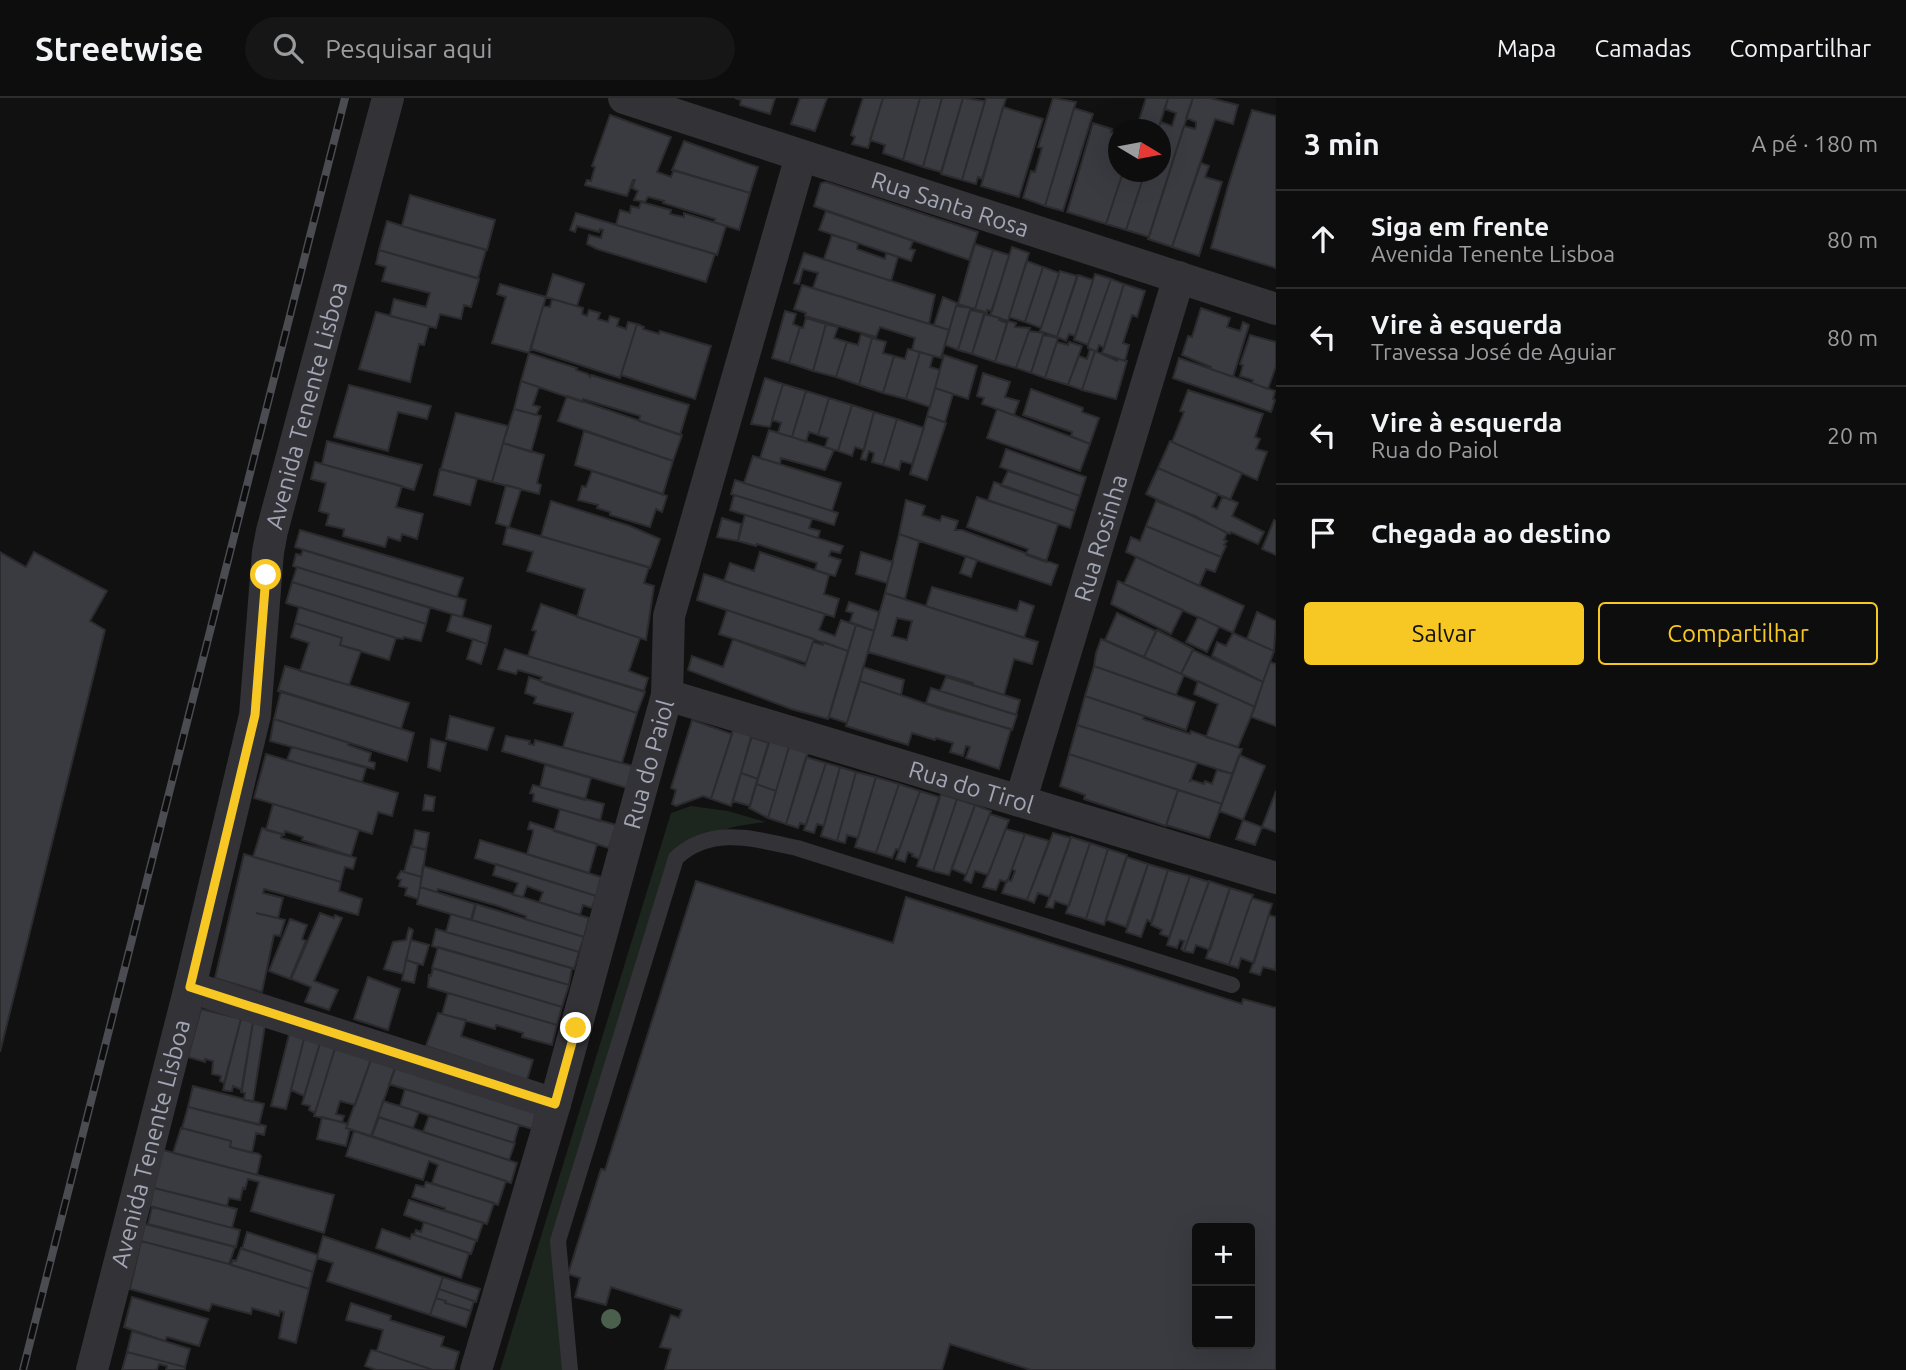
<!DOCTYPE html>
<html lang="pt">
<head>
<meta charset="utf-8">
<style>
	:root { --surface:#0d0d0e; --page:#161617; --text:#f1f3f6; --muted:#9a9c9e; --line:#2d2d2e; --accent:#f7c724 }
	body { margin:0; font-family:Ubuntu,sans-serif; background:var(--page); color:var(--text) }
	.controls { position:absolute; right:21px; bottom:21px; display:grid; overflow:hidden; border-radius:7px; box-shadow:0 7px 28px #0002 }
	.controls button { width:63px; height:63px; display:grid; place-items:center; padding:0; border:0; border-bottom:2px solid var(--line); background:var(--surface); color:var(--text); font:35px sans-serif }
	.compass { position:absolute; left:1108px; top:21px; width:63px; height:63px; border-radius:50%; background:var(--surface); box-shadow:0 7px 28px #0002; rotate:100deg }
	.stop { position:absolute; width:21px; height:21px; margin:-16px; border:5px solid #f7c724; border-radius:50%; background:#fff }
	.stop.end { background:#f7c724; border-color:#fff; box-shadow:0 2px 7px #0008 }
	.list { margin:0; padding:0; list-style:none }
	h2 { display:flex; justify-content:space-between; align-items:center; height:91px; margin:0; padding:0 28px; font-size:30px }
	h2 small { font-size:23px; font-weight:400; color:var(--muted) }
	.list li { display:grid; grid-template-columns:46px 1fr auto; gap:21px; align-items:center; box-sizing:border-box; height:98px; padding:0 28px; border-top:2px solid var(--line) }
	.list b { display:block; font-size:26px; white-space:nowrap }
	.list p { margin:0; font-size:23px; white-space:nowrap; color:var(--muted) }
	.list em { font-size:23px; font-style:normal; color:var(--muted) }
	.actions { display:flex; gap:14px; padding:21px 28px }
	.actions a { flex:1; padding:16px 0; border:2px solid var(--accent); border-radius:7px; text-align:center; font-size:24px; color:var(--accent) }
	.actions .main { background:var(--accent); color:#111 }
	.icon { flex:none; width:38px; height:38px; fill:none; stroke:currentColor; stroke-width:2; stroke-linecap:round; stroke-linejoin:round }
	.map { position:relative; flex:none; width:1276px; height:1272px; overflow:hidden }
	header { display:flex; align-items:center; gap:42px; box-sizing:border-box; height:98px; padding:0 35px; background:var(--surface); border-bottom:2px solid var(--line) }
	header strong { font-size:33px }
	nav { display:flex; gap:38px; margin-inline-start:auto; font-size:24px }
	.search { width:490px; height:63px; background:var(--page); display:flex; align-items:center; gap:18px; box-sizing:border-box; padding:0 24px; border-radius:38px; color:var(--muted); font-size:26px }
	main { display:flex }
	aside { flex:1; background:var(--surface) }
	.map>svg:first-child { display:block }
</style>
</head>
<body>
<header>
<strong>Streetwise</strong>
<div class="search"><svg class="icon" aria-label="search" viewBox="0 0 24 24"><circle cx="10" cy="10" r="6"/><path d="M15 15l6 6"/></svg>Pesquisar aqui</div>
<nav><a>Mapa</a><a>Camadas</a><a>Compartilhar</a></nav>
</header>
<main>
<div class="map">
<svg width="1276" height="1272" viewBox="0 0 1276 1272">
	<rect width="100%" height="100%" fill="#111112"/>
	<path fill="#1d251f" d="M691 708 728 713 766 724C721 729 712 734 676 760L558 1143 570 1272H500L671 715Z"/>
	<path fill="#3a3b40" stroke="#2b2b2e" stroke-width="2" fill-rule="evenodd" d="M735 0H775L770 16 740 7 741 2Z
		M800 0H827L815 33 791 26Z
		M863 0H883L868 50 852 46 855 39 851 37Z
		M883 0H920L903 62 883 55 885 47 870 42Z
		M920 0H942L923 69 903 62Z
		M942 0H963L941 74 923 69Z
		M963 0 985 3 962 82 941 76Z
		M986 0H1006L982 81 978 79 976 86 962 82Z
		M1053 0 1076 4 1045 108 1023 100 1031 73 1035 74 1042 50 1038 49Z
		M1146 0H1168L1158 32H1136Z
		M1168 0H1193L1149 139 1126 132 1145 74H1160V32H1158L1161 24 1172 28 1176 15 1165 11Z
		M1193 0H1210L1238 7 1233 26 1215 21 1172 149 1148 141 1184 28 1195 31 1196 28V24L1186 20Z
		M1003 9 1043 21 1019 99 981 88Z
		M1074 10 1093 16 1063 113 1045 108Z
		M1252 12 1276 18V170L1211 150 1228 88Z
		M610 17 671 39 657 74 671 79 674 72 750 95 739 132 714 124 715 121 663 105 664 103 648 99 645 104 634 102 638 93 632 90 635 82H633L627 98 585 87 587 82 591 83 595 69 592 68Z
		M1093 25 1112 31 1111 34 1118 36V74H1123L1106 126 1067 114Z
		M684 43 758 69 750 95 672 72Z
		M1201 65 1209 68 1205 79 1222 84 1199 158 1172 149Z
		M1123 74H1145L1126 132 1106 126Z
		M826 84 978 134 969 162 814 108 821 85Z
		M410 97 495 122 487 152 402 128Z
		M641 104 671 112 670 116 684 119V115L726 128 717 157 616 127 620 112 630 115 631 108 639 110Z
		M826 113 913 143 910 151 915 152 911 163 819 132Z
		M576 115 715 156 706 184 597 151 587 146 589 137 601 140 603 132 600 131 599 134 577 128 575 134 570 132Z
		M387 123 421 134 486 152 478 180 379 152Z
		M832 137 858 145 857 151 885 161 886 155 898 159 891 183 824 161Z
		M975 146 993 152 975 211 958 206Z
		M1012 149 1029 155 1008 223 990 217Z
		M379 152 479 181 471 209 464 207 461 221 440 216 436 230 390 218 394 201 426 209 430 195 382 183 386 169 376 166Z
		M993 152 1009 157 992 213 987 212V215L975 211Z
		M804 155 935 197 929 226 813 190 818 175 803 171 799 186 794 185Z
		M1027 163 1043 169 1025 224 1009 219Z
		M1043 169 1059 175 1041 230 1025 224Z
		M1060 173 1077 178 1057 239 1040 233Z
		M553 176 584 186 577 208 546 199Z
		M1095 176 1111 181 1088 247 1074 242Z
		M1078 177 1093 182 1075 238 1069 236 1066 243 1057 239Z
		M1111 181 1124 186 1104 250 1099 247 1097 253H1095L1088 250V247Z
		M500 186 546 199 529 255 492 245 506 199 497 196Z
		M1124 186 1145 193 1137 219 1132 217 1123 245 1129 247 1125 263 1102 255Z
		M802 187 949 232 941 260 912 252 915 240 880 229 876 239 805 218 806 215 794 211Z
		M943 199 957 205 949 232 934 227Z
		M552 201 583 210 582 216 587 218 589 212 600 215 598 221 608 224 610 218 619 221 617 228 626 231 628 224 637 226 620 280 531 251 543 208 550 209Z
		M956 208 971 210 958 252 945 247Z
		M1201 210 1230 220 1227 229 1240 233 1243 224 1249 227 1233 279 1210 271 1211 269 1182 257 1188 238 1192 239Z
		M970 212 985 215 972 256 958 252Z
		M785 213 796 216 793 226 800 229 789 265 772 260Z
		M376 214 429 228 424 247 419 246 410 284 359 271Z
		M984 216 1000 220 999 222 1007 225 995 264 972 256Z
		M806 220 826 226 813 273 789 265 800 229 803 230Z
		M1008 223 1016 225 1015 229 1030 230 1016 270 995 264Z
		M637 226 644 229 643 231 659 236 660 233 711 248 695 301 621 277Z
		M826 226 838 229 834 240 847 244 836 279 813 273Z
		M1029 233 1044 235 1031 275 1016 270Z
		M861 236 872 240 859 287 836 279 847 244 858 247Z
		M1043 237 1058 240 1045 280 1031 275Z
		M1250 237 1276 244V268L1268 291 1252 285 1253 282 1240 278 1243 267 1240 266Z
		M872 240 886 244 883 255 894 258 883 295 859 287Z
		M1057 244 1068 247 1069 244 1082 248 1068 287 1045 280Z
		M908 251 920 254 906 301 883 295 894 258 905 261Z
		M1090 251 1095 253 1082 292 1068 287 1079 258 1087 261Z
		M1095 253 1117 263 1118 261 1127 263 1116 301 1082 292Z
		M920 254 933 258 930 269 940 272 930 309 906 301Z
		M529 255 577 270 576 272 588 276 590 279 591 277 689 307 680 337 639 323 640 318 583 301 582 304 521 283Z
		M944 257 977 268 968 301 935 290Z
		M1179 260 1275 293 1273 301 1275 302 1271 314 1173 280Z
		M983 275 1010 284 1005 299 1019 303 1014 317 982 306 984 300 977 298Z
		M765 280 783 286 770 329 751 326Z
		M521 283 539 289 533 307 540 309 536 317 514 311Z
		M783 286 806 293 792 339 778 335 781 325 772 322Z
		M349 287 431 308 427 321 398 314 388 353 334 339Z
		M935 290 953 296 945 324 927 318Z
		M1031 291 1083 310 1082 314 1099 320 1090 346 1071 338 1072 334 1023 317Z
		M1188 292 1263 316 1255 339 1260 341 1256 351 1267 354 1257 382 1172 344 1184 314 1180 313Z
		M806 293 829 300 818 337 809 334 806 344 792 339Z
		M567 298 682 337 673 363 558 323Z
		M829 300 852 307 838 353 825 349 828 340 818 337Z
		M852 307 874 314 864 352 855 349 852 358 838 353Z
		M514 311 541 318 531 354 503 345Z
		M997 311 1090 346 1080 373 987 340Z
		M874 314 897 321 883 367 872 364 874 355 869 353 866 362 861 361Z
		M456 315 508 328 492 384 441 371Z
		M927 318 946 325 927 382 910 376Z
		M897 321 924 330 912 366 901 363 899 372 883 367Z
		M769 332 834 352 825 372 781 360 780 366 760 360Z
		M584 333 673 363 663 396 575 367Z
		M327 343 422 367 414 392 322 366Z
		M1170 343 1242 375 1230 402 1158 370Z
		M503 345 544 357 537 385 541 387 539 396 492 384Z
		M1006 351 1086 379 1080 398 1000 369Z
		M753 358 841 385 832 413 744 385Z
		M315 364 402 388 396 409 423 416 417 441 402 436 400 443 388 439 385 449 343 438 344 431 326 427 329 416 319 413 326 385 311 381Z
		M1158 370 1218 396 1212 409 1217 411 1223 398 1238 405 1232 418 1264 434 1258 446 1231 434 1230 436 1146 396Z
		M440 371 477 381 470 407 434 397Z
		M592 373 667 398 662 414 656 411 650 429 610 417V414L597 410 598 407 578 402 582 388 586 389Z
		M1008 373 1080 398 1075 413 1001 388Z
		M735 382 838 415 834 427 731 396Z
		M994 384 1075 413 1070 430 988 402Z
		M506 387 521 391 509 429 496 425Z
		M734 397 812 421 809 430 820 433 818 440 730 412Z
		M977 399 1058 426 1046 464 1026 457 1028 451 967 429Z
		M906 402 925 408 922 417 940 423 942 418 958 423 955 432H962L1058 467 1051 487 899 436Z
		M551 403 630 428 660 441 650 470 541 438Z
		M1156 403 1195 418 1227 435 1224 442 1227 443 1224 447 1226 448 1221 459 1146 428Z
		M745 417 843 448 840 455 831 453 829 458 841 462 835 478 815 472 817 465 757 446 756 448 738 443Z
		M722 420 741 426 738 443 717 439Z
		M1274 422 1276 423V457L1262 451Z
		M1146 428 1221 459 1215 474 1206 471 1199 488 1126 454 1131 439 1140 443Z
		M507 429 649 469 644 485 654 488 646 542 577 519 585 491 527 473 533 454 503 446Z
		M300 432 463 480 457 499 295 449Z
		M899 436 919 443 905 501 885 495Z
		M303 452 466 502 462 519 293 468 296 456 301 457Z
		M0 454 26 469 34 454 107 493 90 523 105 532 0 954Z
		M760 454 829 477 824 496 839 501 834 519 724 483 730 465 754 473Z
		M861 454 893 464 887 485 856 476Z
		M966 458 977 462 971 479 960 475Z
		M1136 459 1244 508 1233 535 1124 486Z
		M297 469 430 510 426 526 292 484Z
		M704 476 825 516 819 532 835 538 841 522 856 527 848 553 697 502Z
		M1118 483 1183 512 1171 536 1111 506Z
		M292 484 426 526 421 543 404 539 403 541 396 540 286 505Z
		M932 489 1017 513 1020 503 1034 508 1024 540 926 508Z
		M885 495 1038 544 1032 566 1014 561 1004 597 973 587V585L868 554ZM897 520 912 523 907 542 892 538Z
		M849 504 879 514 874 533 850 524 853 515 846 513Z
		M541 506 640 540 629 573 648 580 644 593 528 558 536 533 532 532Z
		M299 509 396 540 389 562 340 547 342 540 295 525Z
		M727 512 814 541 806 565 719 536Z
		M1257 514 1276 523 1274 553 1247 541Z
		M1117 515 1156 533 1144 559 1105 542Z
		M452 516 491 528 487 546 447 533Z
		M1198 519 1219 529 1207 554 1186 544Z
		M295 525 342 540 340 547 361 553 349 587 300 573 309 545 291 539Z
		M856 527 874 533 847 625 829 619Z
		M1157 532 1193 551 1181 576 1144 559Z
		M1233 535 1274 553 1263 584 1212 558 1217 544 1226 548Z
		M473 541 487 546 481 566 467 561Z
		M733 541 805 568 813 544 823 547 824 544 848 553 828 621 791 611 688 572 692 558 723 569Z
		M1101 541 1184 577 1176 597 1094 568 1096 555Z
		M505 551 645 594 637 615 546 586 540 583 542 579 518 572 516 576 498 571Z
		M1193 552 1263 584 1255 609 1181 576Z
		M1270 564 1276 566V628L1251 619Z
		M285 568 409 605 401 631 278 593Z
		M1094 568 1195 604 1186 632 1085 598Z
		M863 569 904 582 901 597 860 583Z
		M529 579 637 615 622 665 563 649 573 615 534 605 536 599 525 595Z
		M946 579 1020 602 1016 617 940 593Z
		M860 583 944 612 1011 631 999 671 966 660 970 649 966 648 963 658 950 654 953 645 936 640 935 642 912 635 908 647 846 628Z
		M1198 583 1255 609 1238 649 1206 639 1218 606 1194 596Z
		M931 590 1017 617 1012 632 926 605Z
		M281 593 414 635 407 663 274 621Z
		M1085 598 1144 618 1143 621 1190 636 1191 633 1242 651 1233 676 1077 627Z
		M450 618 494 630 487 652 446 641Z
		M274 621 349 645 348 647 371 655 369 663 375 665 374 671 270 643Z
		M692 622 732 636 711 701 703 698 676 708 672 706 676 692 671 690Z
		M1077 627 1197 665 1190 683 1192 682 1204 686 1205 683 1212 686 1217 672 1233 676 1222 706 1069 656Z
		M733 632 752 638 731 708 711 701Z
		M506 638 530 643 529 646 534 647 535 642 633 668 627 690 502 653Z
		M751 639 769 645 758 681 741 675Z
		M431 641 446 645 440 673 428 669Z
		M769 643 789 649 776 693 756 686Z
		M292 649 366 670 362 684 287 662Z
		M789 649 808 655 786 726 768 720Z
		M266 656 398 695 392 718 378 714 372 736 254 700Z
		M1069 656 1178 692 1166 728 1084 701 1085 697 1060 688Z
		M1239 657 1265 668 1243 722 1219 713Z
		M806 659 826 665 806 727 800 725 798 730 786 726Z
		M826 665 840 669 824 728 817 726 814 735 804 732Z
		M545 667 591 680 585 702 540 689Z
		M840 669 856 674 837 743 821 738Z
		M856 674 876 679 858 740 847 737 845 745 837 743Z
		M741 675 758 681 750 708 733 703Z
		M876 679 899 686 876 755 855 749Z
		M756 686 776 693 768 720 749 710Z
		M899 686 920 693 899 752 896 751 892 760 876 755Z
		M533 687 604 706 600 723 533 703 534 696 530 695Z
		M1178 692 1222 706 1209 740 1166 727Z
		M920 693 939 699 919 761 912 758 913 756 908 754 905 764 896 761Z
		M1276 693V734L1262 729Z
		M941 696 957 701 933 773 917 768Z
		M425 697 435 699 433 713 423 712Z
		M957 701 975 707 949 777 933 773Z
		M273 706 359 732 351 758 302 742 303 739 285 733 284 737 266 732Z
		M975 707 991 713 966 777 952 771Z
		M560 711 616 727 609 750 554 733Z
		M990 716 1009 722 988 777 975 773 971 785 964 782Z
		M1243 722 1262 729 1255 747 1236 741Z
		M530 724 597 746 589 775 527 756 533 735V732L528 731Z
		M262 730 282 736 281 740 356 760 353 771 345 769 341 784 253 759Z
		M1006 731 1025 736 1007 784 1000 782 996 792 983 789Z
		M415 732 429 735 426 752 412 748Z
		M1053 735 1071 740 1050 799 1038 795 1034 805 1027 802Z
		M1025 736 1049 743 1027 802 1002 795 1007 782 1011 783 1015 773 1012 771Z
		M1071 739 1090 745 1069 808 1055 803 1053 810 1046 809Z
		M480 742 601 779 596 798 475 760Z
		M1090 745 1108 751 1086 821 1066 815Z
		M411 748 426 752 422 779 404 774Z
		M1108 751 1127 757 1104 827 1086 821Z
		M244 756 341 784 339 793 362 801 358 817 264 791 263 795 283 800 278 820 256 815 285 822 280 838 274 837 262 894 215 880Z
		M1127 759 1148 766 1126 829 1106 822Z
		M496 766 596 798 592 810 583 807 580 817 539 804 543 794 527 788 523 799 513 797 518 785 493 777Z
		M1148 766 1168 772 1151 824 1147 822 1141 839 1126 834Z
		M423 768 589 820 584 839 525 821 526 818 498 808 438 791 437 794 420 789Z
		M1168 772 1190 778 1169 839 1160 836 1162 832 1151 827Z
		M401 773 422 779 418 801 405 797 407 790 399 788 401 782 397 780Z
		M1190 778 1209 784 1184 853 1181 851 1184 843 1180 842 1177 850 1167 847Z
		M696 783 893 845 906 799 1242 906 1243 901 1276 910V1272H1031L950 1246 942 1272H665L671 1251 660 1249 671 1217 679 1220 682 1212 611 1189 606 1207 575 1199 580 1180 568 1176 601 1071 605 1072ZM1197 1130H1250V1246H1197Z
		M1209 783 1230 790 1210 852 1196 847 1193 855 1184 853Z
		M420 789 475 806 471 822 417 806Z
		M1230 790 1253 797 1229 867 1206 860Z
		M1252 800 1272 806 1254 865 1241 860 1238 870 1229 867Z
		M476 806 584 839 579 854 472 822Z
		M320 815 334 820 335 817 342 820 314 883 338 892 329 912 305 904 311 889 291 881Z
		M451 816 579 854 574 871 446 834Z
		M1269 817 1276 819V867L1275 872 1263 869 1260 877 1250 874Z
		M290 821 307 827 302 841 306 843 290 881 269 873Z
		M409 830 413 832 403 876 384 871 393 844 406 842Z
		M436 831 572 870 569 887 432 848Z
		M411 842 429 847 423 867 406 862Z
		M438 849 569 887 562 909 432 870Z
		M406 862 418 866 414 885 402 882Z
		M433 870 562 909 557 927 428 889 429 877 431 878Z
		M368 879 400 891 388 932 354 921Z
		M448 895 557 927 552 947 522 939 523 935 496 927 495 931 442 916Z
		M201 911 241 921 224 985 220 983 221 978 212 976 213 963 205 961V964L188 959Z
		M438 915 466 922 461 938 533 962 527 982 426 948Z
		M241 921 253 924 242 992 233 988 232 993H228L223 992Z
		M253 924 265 927 253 1004 244 1002 245 995 241 994Z
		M290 933 305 937 286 1011 271 1008Z
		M305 937 321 942 304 998 291 992Z
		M321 942 336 947 315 1015 309 1012 310 1008 302 1006Z
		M337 944 373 956 355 1007 340 1003 336 1016 344 1018 342 1024 314 1018Z
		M373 956 397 965 371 1038 346 1030Z
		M397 965 536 1015 532 1031 389 986Z
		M193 988 264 1006 259 1027 188 1009Z
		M405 991 519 1027 514 1045 400 1008Z
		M383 1003 419 1014 413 1030 378 1019Z
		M188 1009 266 1028 264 1037 256 1035 252 1055 230 1049 231 1043 182 1030Z
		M429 1018 515 1045 509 1062 423 1034Z
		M322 1019 348 1026 346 1030 350 1031 346 1048 317 1041Z
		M379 1019 517 1065 511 1085 372 1038Z
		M181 1030 231 1043 230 1049 259 1056 261 1058 257 1077 173 1055Z
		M354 1033 506 1083 498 1107 432 1085 438 1067 429 1063 423 1082 346 1058Z
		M163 1052 334 1097 324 1135 251 1113 259 1084 248 1081 245 1091 243 1090 240 1102 229 1100 227 1108 154 1090Z
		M426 1084 494 1105 487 1126 444 1112 445 1110 412 1099 416 1087 424 1089Z
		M154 1090 237 1111 232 1130 150 1108Z
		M409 1102 483 1125 477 1143 404 1117Z
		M152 1109 240 1132 236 1149 148 1126Z
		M424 1124 476 1142 471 1156 414 1137 416 1132 421 1134Z
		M145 1126 235 1149 229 1166 141 1143Z
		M382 1131 410 1141 412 1136 469 1155 461 1180 376 1150Z
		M247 1134 318 1157 313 1174 242 1151Z
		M323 1138 443 1179 430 1217 327 1183 333 1165 317 1160Z
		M141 1143 229 1166 309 1191 296 1245 279 1240 284 1214 280 1213 279 1218 252 1210 251 1216 212 1206 209 1213 130 1191Z
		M241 1150 313 1174 309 1191 231 1167 233 1162 236 1163Z
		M443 1179 480 1191 476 1204 439 1191Z
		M439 1191 474 1203 471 1213 445 1205 446 1203 436 1200Z
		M132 1199 208 1221 199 1248 167 1239 165 1243 124 1229Z
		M436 1200 446 1203 445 1205 471 1213 466 1229 430 1217Z
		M351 1205 391 1218 390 1222 444 1239 441 1248 459 1254 454 1272H433L377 1253 383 1232 346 1222Z
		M132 1233 190 1251 185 1269 127 1254Z
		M371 1252 377 1253 433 1272H377L365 1268Z
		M127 1254 185 1269V1272H166L167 1268 159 1266 157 1272H122Z"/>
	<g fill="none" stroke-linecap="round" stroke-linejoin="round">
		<path stroke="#323237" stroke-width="16" d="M570 1272 558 1143 676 760C711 727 755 741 797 750L1232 887"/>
		<g stroke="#323237" stroke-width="32">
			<path id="s1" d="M624 0 1276 211"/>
			<path id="s2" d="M667 597 1276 780"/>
			<path id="s3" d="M1021 701 1179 179"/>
			<path d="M190 889 555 1006"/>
			<path id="s4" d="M92 1272 190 889 255 617 268 454 272 433 388 0"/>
			<path id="s5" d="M476 1272 555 1006 667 597 669 518 801 58"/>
		</g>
		<defs>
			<path id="rail" d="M23 1272 345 0"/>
		</defs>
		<use href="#rail" stroke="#4b4c52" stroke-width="8"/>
		<use href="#rail" stroke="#0c0c0d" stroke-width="5" stroke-dasharray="16" stroke-linecap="butt"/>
	</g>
	<circle fill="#4a604d" cx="611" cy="1221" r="10"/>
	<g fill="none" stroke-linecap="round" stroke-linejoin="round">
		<path stroke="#f7c724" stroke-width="9" d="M266 477 255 617 190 889 555 1006 576 930"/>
	</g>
	<g text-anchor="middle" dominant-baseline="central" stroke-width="5" stroke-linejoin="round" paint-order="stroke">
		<g font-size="24" fill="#a1a5b4" stroke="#0c0c0d">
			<text stroke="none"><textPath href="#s1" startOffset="343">Rua Santa Rosa</textPath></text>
			<text stroke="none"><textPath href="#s4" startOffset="990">Avenida Tenente Lisboa</textPath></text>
			<text stroke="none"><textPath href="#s3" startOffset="273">Rua Rosinha</textPath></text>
			<text stroke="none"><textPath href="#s5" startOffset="630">Rua do Paiol</textPath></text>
			<text stroke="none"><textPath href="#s2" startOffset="318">Rua do Tirol</textPath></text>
			<text stroke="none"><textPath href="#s4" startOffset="234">Avenida Tenente Lisboa</textPath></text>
		</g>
	</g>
</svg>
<div class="controls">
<button>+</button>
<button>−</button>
</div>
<svg class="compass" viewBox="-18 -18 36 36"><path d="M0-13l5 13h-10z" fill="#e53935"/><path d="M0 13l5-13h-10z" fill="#9a9c9e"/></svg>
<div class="stop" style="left:266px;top:477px"></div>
<div class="stop end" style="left:576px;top:930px"></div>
</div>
<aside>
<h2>3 min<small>A pé · 180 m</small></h2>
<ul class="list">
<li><svg class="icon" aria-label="ahead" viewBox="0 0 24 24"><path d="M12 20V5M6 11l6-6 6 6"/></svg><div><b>Siga em frente</b><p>Avenida Tenente Lisboa</p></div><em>80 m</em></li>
<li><svg class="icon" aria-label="left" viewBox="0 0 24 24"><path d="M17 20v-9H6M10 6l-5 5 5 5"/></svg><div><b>Vire à esquerda</b><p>Travessa José de Aguiar</p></div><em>80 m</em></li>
<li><svg class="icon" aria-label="left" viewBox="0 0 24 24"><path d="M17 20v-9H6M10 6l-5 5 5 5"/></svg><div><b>Vire à esquerda</b><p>Rua do Paiol</p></div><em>20 m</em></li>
<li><svg class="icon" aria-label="arrive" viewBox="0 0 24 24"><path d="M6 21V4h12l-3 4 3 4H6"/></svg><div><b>Chegada ao destino</b></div></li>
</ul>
<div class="actions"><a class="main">Salvar</a><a>Compartilhar</a></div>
</aside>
</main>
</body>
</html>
